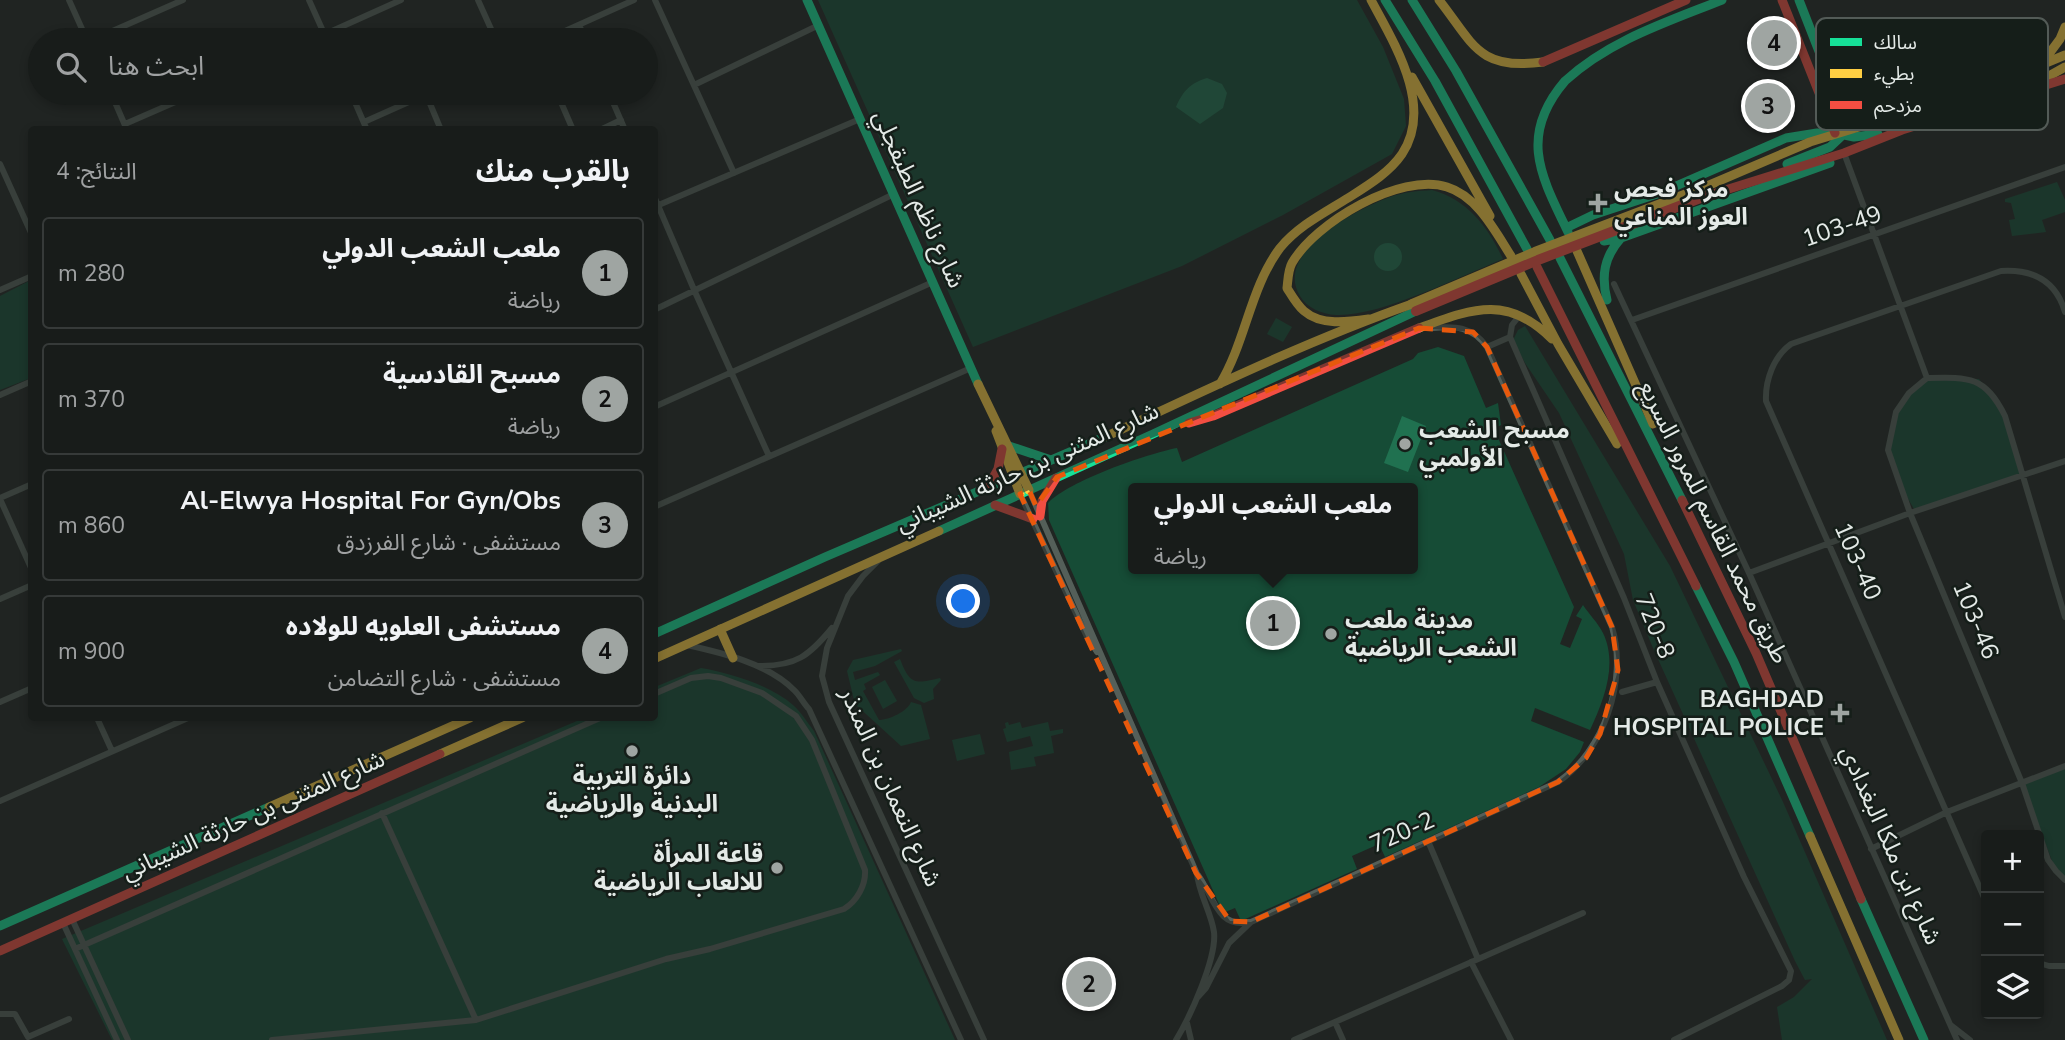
<!DOCTYPE html>
<html lang="ar">
<head>
<meta charset="utf-8">
<style>
	:root { --surface:#181c1a; --page:#212523; --text:#f1f3f6; --muted:#9fa1a2; --line:#363a39; --accent:#9fa5a2 }
	body { margin:0; font-family:"Nunito Sans","Noto Sans Arabic",sans-serif; background:var(--page); color:var(--text); direction:rtl }
	.controls { position:absolute; right:21px; bottom:21px; display:grid; overflow:hidden; border-radius:7px; box-shadow:0 4px 10px #0003 }
	.controls button { width:63px; height:63px; display:grid; place-items:center; padding:0; border:0; border-bottom:2px solid var(--line); background:var(--surface); color:var(--text); font:35px sans-serif }
	.you { position:absolute; left:964px; top:602px; width:24px; height:24px; margin:-18px; border:5px solid #fff; border-radius:50%; background:#1a73e8; box-shadow:0 0 0 10px #1a73e833 }
	.badge { display:grid; place-items:center; width:46px; height:46px; border-radius:50%; background:var(--accent); color:#111; font-size:23px; font-weight:700 }
	.pin { position:absolute; translate:-50% -50%; border:4px solid #fff; box-shadow:0 2px 7px #0006 }
	.popup { position:absolute; left:1128px; top:483px; width:290px; height:91px; box-sizing:border-box; display:grid; place-content:center; border-radius:7px; background:var(--surface); filter:drop-shadow(0 2px 5px #0005); font-size:23px; white-space:nowrap; color:var(--muted) }
	.popup b { font-size:26px; color:var(--text) }
	.popup::after { content:''; position:absolute; left:50%; top:100%; margin-left:-14px; border:14px solid transparent; border-top-color:var(--surface) }
	.list { margin:0; padding:0; list-style:none }
	h2 { display:flex; justify-content:space-between; align-items:center; height:91px; margin:0; padding:0 28px; font-size:30px }
	h2 small { font-size:23px; font-weight:400; color:var(--muted) }
	.list li { display:grid; grid-template-columns:46px 1fr auto; gap:21px; align-items:center; box-sizing:border-box; height:112px; margin:0 14px 14px; padding:0 14px; border:2px solid var(--line); border-radius:7px }
	.list b { display:block; font-size:26px; white-space:nowrap }
	.list p { margin:0; font-size:23px; white-space:nowrap; color:var(--muted) }
	.list em { font-size:23px; font-style:normal; color:var(--muted) }
	.icon { flex:none; width:38px; height:38px; fill:none; stroke:currentColor; stroke-width:2; stroke-linecap:round; stroke-linejoin:round }
	.map { position:relative; flex:none; width:2065px; height:1040px; overflow:hidden; direction:ltr }
	.search { position:absolute; background:var(--surface); box-shadow:0 4px 10px #0003; left:28px; top:28px; width:630px; height:77px; display:flex; align-items:center; gap:18px; box-sizing:border-box; padding:0 24px; border-radius:38px; color:var(--muted); font-size:26px }
	.panel { position:absolute; background:var(--surface); box-shadow:0 4px 10px #0003; left:28px; top:126px; width:630px; height:595px; border-radius:7px; direction:rtl }
	.map>svg:first-child { display:block }
</style>
</head>
<body>
<div class="map">
<svg width="2065" height="1040" viewBox="0 0 2065 1040">
	<rect width="100%" height="100%" fill="#202522"/>
	<path fill="#164c36" fill-rule="evenodd" d="M818 0H1357L1383 47 1404 99 1406 126 1392 154 1283 215 1182 266 973 347Z
		M2057 182 2065 200V212L2042 220 2046 232 2012 236 2009 220 2015 219 2011 203 2005 202V199Z
		M1432 190C1468 200 1488 227 1503 259 1461 276 1379 317 1336 315 1322 314 1307 308 1300 296 1273 252 1357 209 1390 197 1404 192 1418 191 1432 190Z
		M31 280V378L0 390V296Z
		M1276 318 1292 327 1283 342 1267 334Z
		M1525 326 1670 566 1783 802 1887 1040H1782L1777 1007 1794 997 1812 979 1805 980 1795 961 1653 648 1633 600 1624 554 1559 413 1525 363 1513 340 1518 330Z
		M1438 347 1464 356 1486 408 1498 403 1501 425 1494 429 1574 607 1560 644 1570 648 1582 619 1576 616 1583 605C1589 614 1598 623 1603 633 1618 664 1604 700 1590 730L1535 708 1531 721 1584 742 1580 752 1566 769 1539 787 1385 857 1379 844 1352 856 1357 869 1241 921 1235 908 1223 913 1049 520 1048 503C1069 481 1146 454 1177 448L1182 462 1413 359 1418 353ZM1133 488H1413V569H1133Z
		M1927 378 1979 379 2005 416 2022 474 1914 509C1883 457 1876 419 1927 378Z
		M901 649 902 651 875 666 853 672 855 680 878 672 880 675 864 684 866 689 863 691 879 720C889 720 908 711 911 702L921 705 930 739 901 746 855 704 847 671 853 660Z
		M900 659C910 685 915 684 940 678L941 680 933 689 934 699 924 703 914 698 894 662Z
		M701 668C730 673 770 685 793 705 801 712 807 722 814 731L955 1040H112L62 939 584 718H654L655 687Z
		M885 680 897 701 883 709 872 687Z
		M1008 722 1009 725 1020 722 1022 728 1048 722 1050 731 1063 729V733L1051 736 1054 753 1034 757 1036 766 1011 770 1009 752 1033 746 1030 736 1007 742 1003 729 1006 728 1005 723Z
		M980 734 985 754 957 761 952 740Z
		M2065 766V880L2056 871 2022 783Z"/>
	<path fill="#207150" d="M1207 78 1222 84 1227 93 1223 108 1200 124 1176 107C1183 91 1190 83 1207 78Z
		M1374 257a14 14 0 1 1 28 0a14 14 0 1 1-28 0Z
		M1402 416 1426 426 1408 472 1384 463Z"/>
	<g fill="none" stroke-linecap="round" stroke-linejoin="round">
		<path stroke="#545f59" stroke-width="6" d="M69 0 87 40
			M309 0 327 40
			M478 0 496 40
			M655 0 734 173
			M579 25 586 40
			M92 40 183 0
			M312 40 401 0
			M545 40 634 0
			M694 85 819 25
			M111 93 127 130
			M351 93 367 130
			M557 93 573 130
			M609 93 625 130
			M426 94 441 130
			M364 122 429 93
			M125 124 196 93
			M600 130 621 120
			M1844 153 1927 378
			M0 164 32 235
			M654 196 695 292 769 456
			M654 207 860 119
			M1614 284 1749 573 1957 1040
			M0 290 32 276
			M654 310 894 194
			M1519 316 1512 325 1510 337 1624 598 1657 682 1744 877 1791 971 1789 980 1782 986 1674 1040
			M1632 320 2065 167
			M1487 347 1510 337
			M1927 378 1909 393 1896 412 1888 450 1910 513 2022 783 2048 860 2056 871 2065 880
			M1927 378C1969 377 1985 376 2005 416L2065 617
			M0 395 32 381
			M654 407 933 282
			M1029 490 1197 874C1199 894 1211 912 1214 932 1217 958 1190 1017 1176 1040
			M1020 494 1088 639 1097 652
			M0 498 32 484
			M0 499 32 570
			M654 507 971 368
			M878 561 863 576 848 596 827 648 822 676 829 702 984 1040
			M1749 573 1910 513 2065 461
			M0 599 32 585
			M687 645C723 653 769 664 795 691 800 696 804 704 809 709L961 1040
			M759 666C796 666 809 656 832 628
			M1622 692 1657 682
			M0 702 32 688
			M97 718 112 751
			M0 801 188 718
			M382 813 476 1020
			M1428 841 1478 959
			M1871 849 1947 812 2065 766
			M1198 875C1213 895 1217 929 1249 922
			M1986 902 1766 401C1765 380 1774 356 1791 344L2001 271C2033 269 2056 281 2065 312
			M72 919 128 1040
			M63 923 117 1040
			M75 949 600 718
			M1471 962 1511 1040
			M2039 963 2049 966H2065
			M1197 998 1206 988 1229 943 1251 922 1558 782C1604 751 1628 680 1612 627L1487 347C1472 326 1455 326 1432 328
			M0 1014H15L28 1037 69 1019
			M1335 1022 1343 1040
			M1187 1023 1191 1040
			M1952 1026 1970 1040
			M272 1040 476 1020 666 959 710 949 844 909C857 901 866 885 865 870L812 740 796 716 762 693 721 678 708 676 691 678 654 694
			M1294 1040 1583 913"/>
		<path stroke="#16e098" stroke-width="9" d="M807 0 978 384
			M1385 0 1435 81 1527 249
			M1412 0 1456 71 1550 240
			M1799 0 1849 128
			M1565 81C1610 40 1667 22 1722 0
			M1565 81C1518 136 1541 176 1568 232
			M1787 164 1830 147 1846 132
			M1566 228 1593 215 1660 193 1786 138 1817 133H1835L1854 137 1878 134
			M1604 241 1621 238 1830 163
			M1560 258 1682 500
			M1607 300C1601 276 1604 257 1621 238
			M1009 446 1051 460
			M939 531 1153 434 1416 311
			M1696 586 1734 662 1810 836
			M654 634 825 557 1105 437
			M1861 899 1924 1040
			M0 926 269 807"/>
		<path stroke="#ffcf43" stroke-width="9" d="M1439 0C1473 43 1478 71 1543 62
			M2040 66 2060 39 2065 27
			M1412 77 1490 216
			M2031 86 2065 67
			M1700 189 1810 142 1986 88 2065 55
			M1577 251 1653 424
			M1521 274 1558 344 1617 444
			M1369 319C1348 322 1321 326 1304 311 1297 305 1292 296 1287 288 1288 280 1288 270 1292 263 1315 223 1400 172 1447 187 1477 196 1495 231 1511 256
			M1419 328C1472 309 1507 294 1552 339
			M978 384 1029 490
			M1220 384C1246 341 1250 288 1280 248 1298 226 1324 213 1348 198 1367 186 1389 173 1402 154 1434 106 1394 43 1371 0
			M996 431 1020 494
			M1105 437C1206 390 1307 341 1412 304
			M720 629 733 658
			M654 659 939 531
			M440 754 522 718
			M269 807 470 718
			M1810 836 1899 1040"/>
		<path stroke="#f24e42" stroke-width="9" d="M1782 0 1835 133
			M1543 62 1686 0
			M1703 197 1844 153 1902 130 2065 79
			M1537 267 1696 586
			M1189 423 1213 416 1419 328
			M988 487 998 469 1002 449
			M1682 500 1756 653 1861 899
			M995 505 1033 519
			M1040 516 1042 501 1056 478
			M0 951 440 754"/>
		<path stroke="#ffcf43" stroke-width="10" d="M1412 304 1535 252 1700 189"/>
		<path stroke="#f24e42" stroke-width="10" d="M1416 311 1538 260 1703 197"/>
	</g>
	<path d="M0 0H2065V1040H0ZM1419 328 1473 332 1487 347 1612 627 1618 670 1600 734 1586 758 1558 782 1251 922 1230 921 1196 873 1020 494 1029 490 1036 506 1057 477Z" fill="#202522" fill-opacity=".55" fill-rule="evenodd"/>
	<path fill="none" stroke="#e8590c" stroke-width="5" stroke-dasharray="14 9" stroke-linejoin="round" d="M1419 328 1473 332 1487 347 1612 627 1618 670 1600 734 1586 758 1558 782 1251 922 1230 921 1196 873 1020 494 1029 490 1036 506 1057 477Z"/>
	<g fill="#9fa5a2" stroke="#151e19" stroke-width="2.5">
		<path d="M1594.5 192.5h7v7h7v7h-7v7h-7v-7h-7v-7h7z"/>
		<circle cx="1405" cy="444" r="7"/>
		<circle cx="1331" cy="634" r="7"/>
		<path d="M1836.5 702.5h7v7h7v7h-7v7h-7v-7h-7v-7h7z"/>
		<circle cx="632" cy="751" r="7"/>
		<circle cx="777" cy="868" r="7"/>
	</g>
	<g text-anchor="middle" dominant-baseline="central" stroke-width="5" stroke-linejoin="round" paint-order="stroke">
		<g font-size="24" font-weight="bold" fill="#e4eae7" stroke="#151e19" text-anchor="start">
			<text x="1614" y="189">مركز فحص<tspan x="1614" dy="28">العوز المناعي</tspan></text>
			<text x="1419" y="430">مسبح الشعب<tspan x="1419" dy="28">الأولمبي</tspan></text>
			<text x="1345" y="620">مدينة ملعب<tspan x="1345" dy="28">الشعب الرياضية</tspan></text>
			<text x="1824" y="699" text-anchor="end">BAGHDAD<tspan x="1824" dy="28">HOSPITAL POLICE</tspan></text>
			<text x="632" y="776" text-anchor="middle">دائرة التربية<tspan x="632" dy="28">البدنية والرياضية</tspan></text>
			<text x="763" y="854" text-anchor="end">قاعة المرأة<tspan x="763" dy="28">للالعاب الرياضية</tspan></text>
		</g>
		<g font-size="24" fill="#e4eae7" stroke="#151e19">
			<text transform="translate(919 199) rotate(66)">شارع ناظم الطبقجلي</text>
			<text transform="translate(1842 226) rotate(-19)">103-49</text>
			<text transform="translate(1027 467) rotate(-24)">شارع المثنى بن حارثة الشيباني</text>
			<text transform="translate(1714 522) rotate(64)">طريق محمد القاسم للمرور السريع</text>
			<text transform="translate(1858 561) rotate(66)">103-40</text>
			<text transform="translate(1976 620) rotate(67)">103-46</text>
			<text transform="translate(1655 626) rotate(68)">720-8</text>
			<text transform="translate(891 787) rotate(66)">شارع النعمان بن المنذر</text>
			<text transform="translate(253 815) rotate(-24)">شارع المثنى بن حارثة الشيباني</text>
			<text transform="translate(1402 832) rotate(-24)">720-2</text>
			<text transform="translate(1891 845) rotate(66)">شارع ابن ملكا البغدادي</text>
		</g>
	</g>
	<rect x="1816" y="18" width="232" height="112" rx="10" fill="#151e19" stroke="#535b57" stroke-width="2"/>
	<rect x="1830" y="38" width="32" height="8" fill="#16e098"/>
	<rect x="1830" y="69" width="32" height="9" fill="#ffcf43"/>
	<rect x="1830" y="101" width="32" height="8" fill="#f24e42"/>
	<g font-size="19" fill="#e4eae7">
		<text x="1874" y="49">سالك</text>
		<text x="1874" y="80">بطيء</text>
		<text x="1874" y="112">مزدحم</text>
	</g>
</svg>
<div class="controls">
<button>+</button>
<button>−</button>
<button><svg class="icon" aria-label="layers" viewBox="0 0 24 24"><path d="M12 4l9 5-9 5-9-5zM3 14l9 5 9-5"/></svg></button>
</div>
<div class="you"></div>
<div class="pin badge" style="left:1273px;top:623px">1</div>
<div class="popup"><b>ملعب الشعب الدولي</b>رياضة</div>
<div class="pin badge" style="left:1089px;top:984px">2</div>
<div class="pin badge" style="left:1768px;top:106px">3</div>
<div class="pin badge" style="left:1774px;top:43px">4</div>
<div class="search"><svg class="icon" aria-label="search" viewBox="0 0 24 24"><circle cx="10" cy="10" r="6"/><path d="M15 15l6 6"/></svg>ابحث هنا</div>
<section class="panel">
<h2>بالقرب منك<small>النتائج: 4</small></h2>
<ul class="list">
<li><span class="badge">1</span><div><b>ملعب الشعب الدولي</b><p>رياضة</p></div><em>280 m</em></li>
<li><span class="badge">2</span><div><b>مسبح القادسية</b><p>رياضة</p></div><em>370 m</em></li>
<li><span class="badge">3</span><div><b>Al-Elwya Hospital For Gyn/Obs</b><p>مستشفى · شارع الفرزدق</p></div><em>860 m</em></li>
<li><span class="badge">4</span><div><b>مستشفى العلويه للولاده</b><p>مستشفى · شارع التضامن</p></div><em>900 m</em></li>
</ul>
</section>
</div>
</body>
</html>
